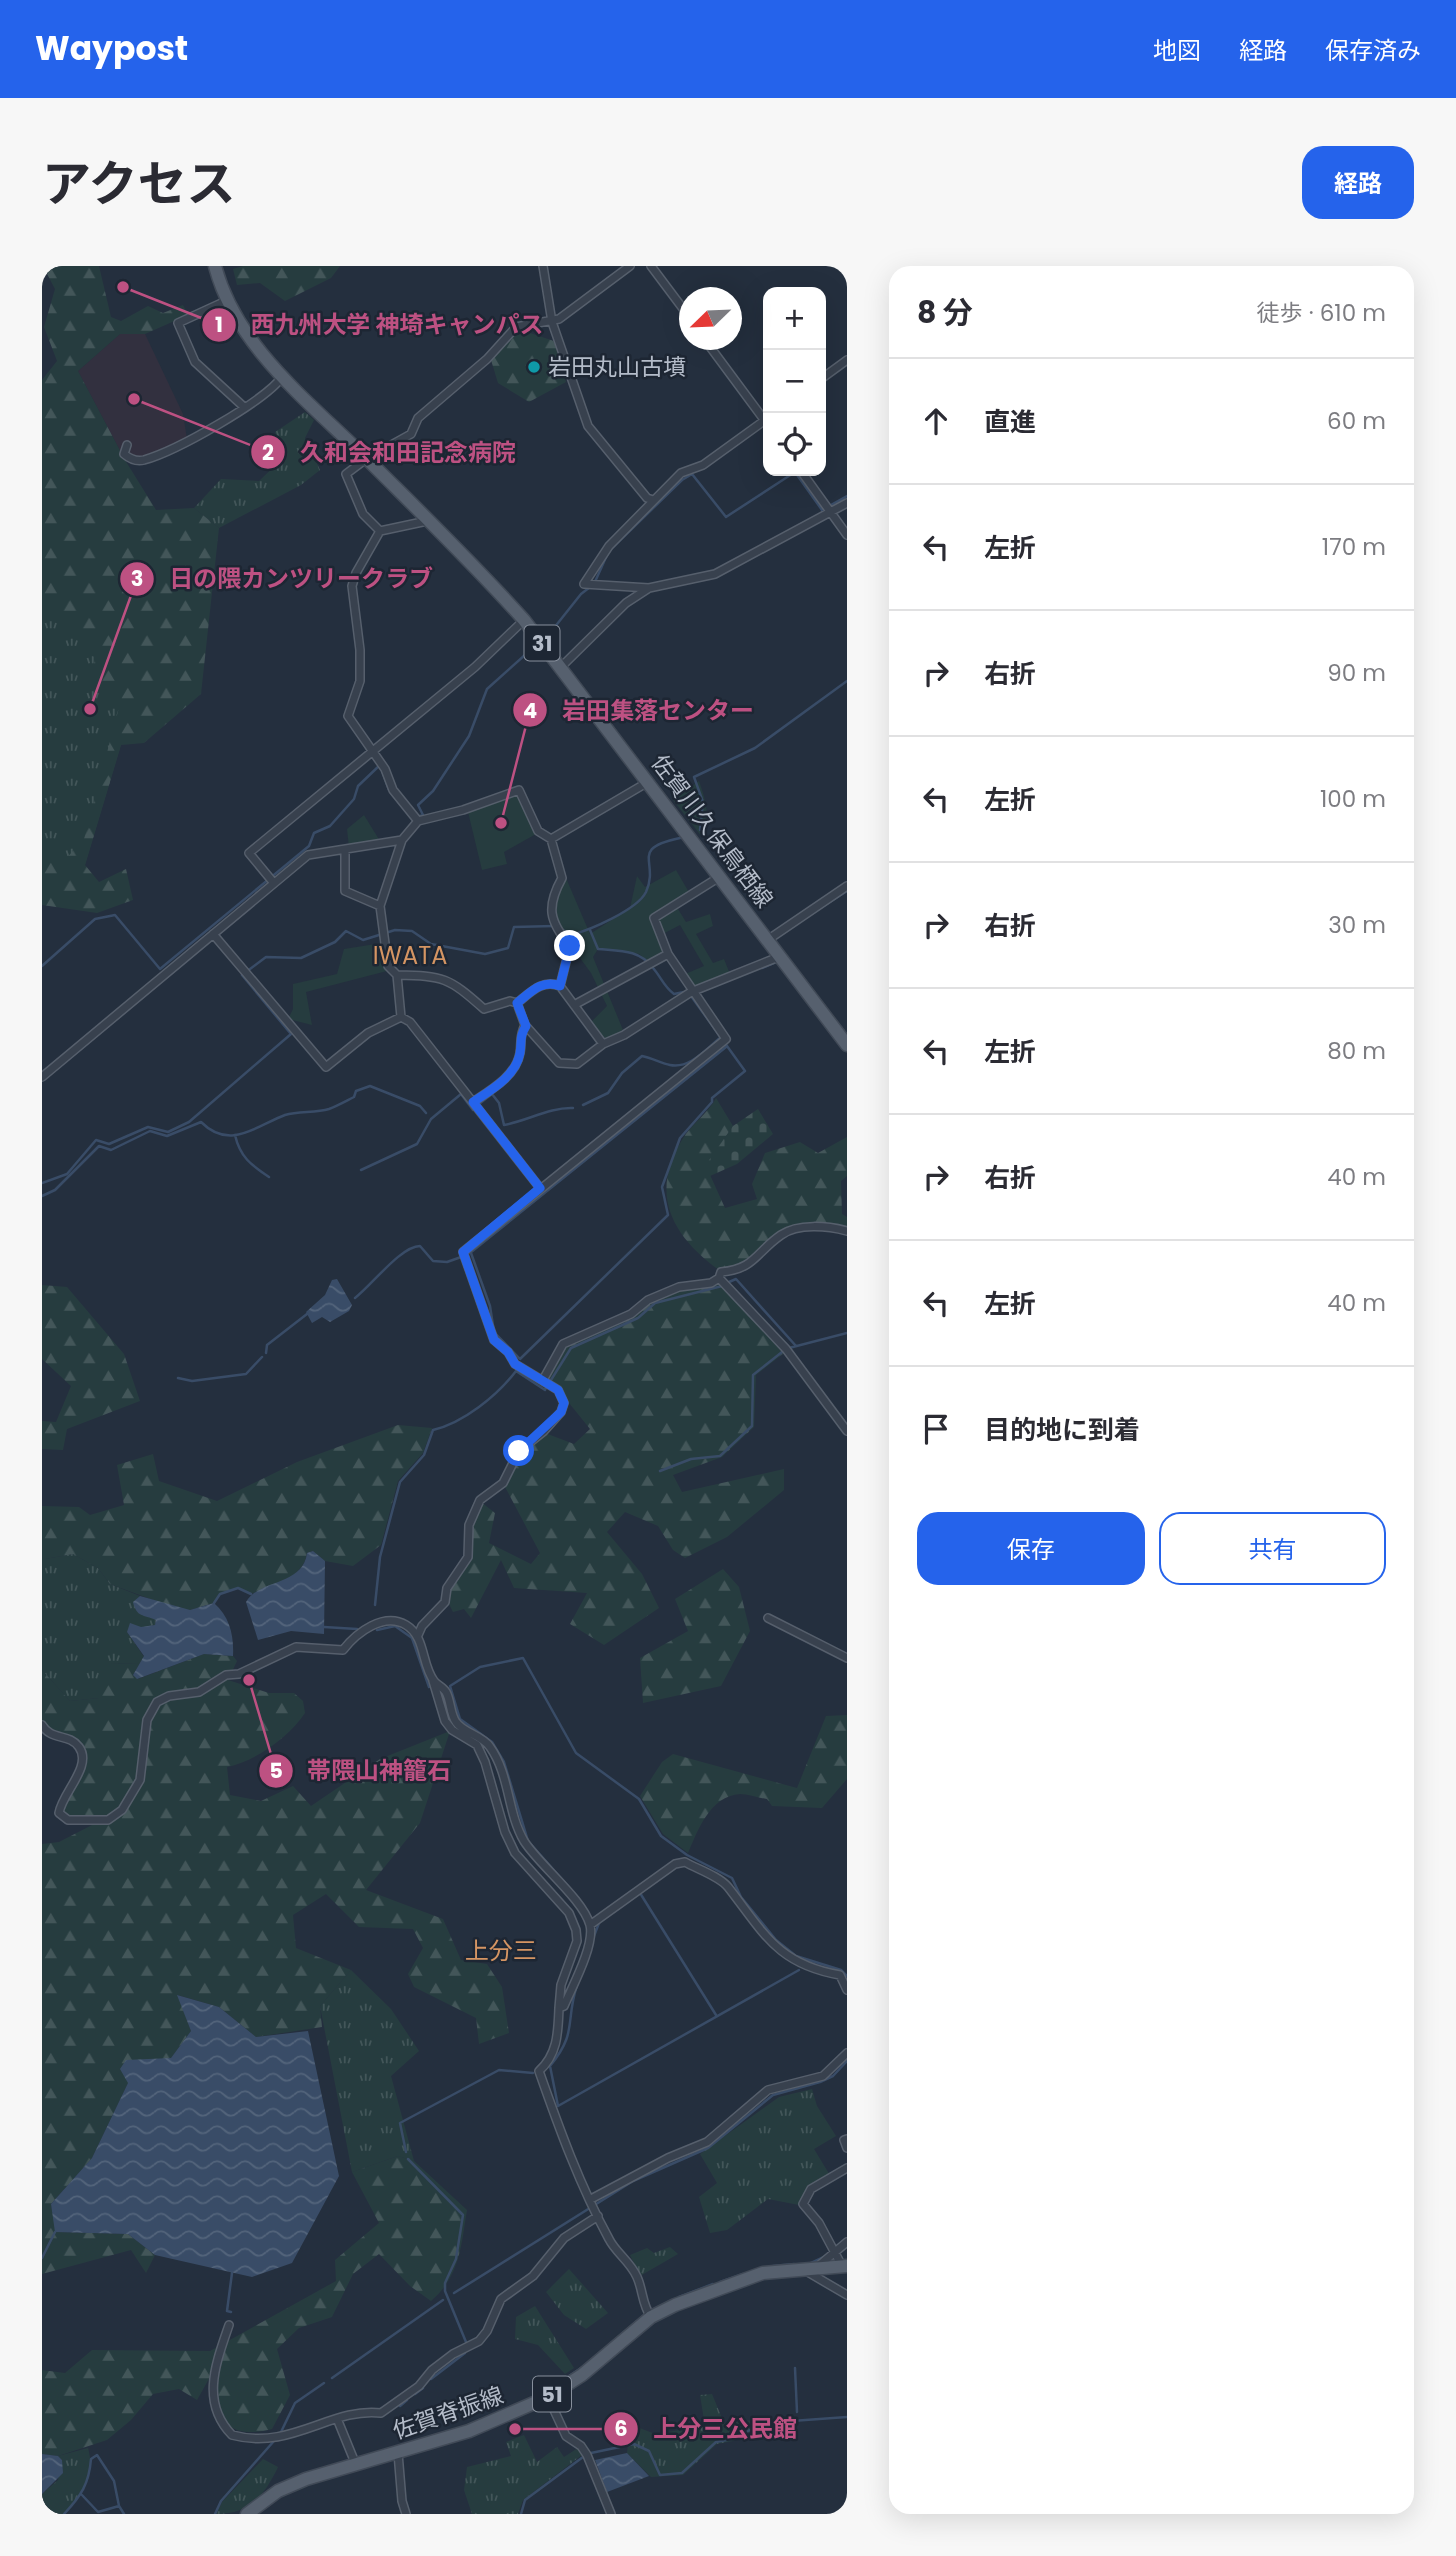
<!DOCTYPE html>
<html lang="ja">
<head>
<meta charset="utf-8">
<style>
	:root { --surface:#fff; --page:#f7f7f7; --text:#2b2b33; --muted:#7c7c81; --line:#e1e1e2; --accent:#2563eb }
	body { margin:0; font-family:Poppins,"Noto Sans JP",sans-serif; background:var(--page); color:var(--text) }
	.controls { position:absolute; right:21px; top:21px; display:grid; overflow:hidden; border-radius:14px; box-shadow:0 7px 28px #0002 }
	.controls button { width:63px; height:63px; display:grid; place-items:center; padding:0; border:0; border-bottom:2px solid var(--line); background:var(--surface); color:var(--text); font:35px sans-serif }
	.compass { position:absolute; left:637px; top:21px; width:63px; height:63px; border-radius:50%; background:var(--surface); box-shadow:0 7px 28px #0002; rotate:247deg }
	.stop { position:absolute; width:21px; height:21px; margin:-16px; border:5px solid #2563eb; border-radius:50%; background:#fff }
	.stop.end { background:#2563eb; border-color:#fff; box-shadow:0 2px 7px #0008 }
	.list { margin:0; padding:0; list-style:none }
	h2 { display:flex; justify-content:space-between; align-items:center; height:91px; margin:0; padding:0 28px; font-size:30px }
	h2 small { font-size:23px; font-weight:400; color:var(--muted) }
	.list li { display:grid; grid-template-columns:46px 1fr auto; gap:21px; align-items:center; box-sizing:border-box; height:126px; padding:0 28px; border-top:2px solid var(--line) }
	.list b { display:block; font-size:26px; white-space:nowrap }
	.list em { font-size:23px; font-style:normal; color:var(--muted) }
	.actions { display:flex; gap:14px; padding:21px 28px }
	.actions a { flex:1; padding:16px 0; border:2px solid var(--accent); border-radius:21px; text-align:center; font-size:24px; color:var(--accent) }
	.actions .main { background:var(--accent); color:#fff }
	.icon { flex:none; width:38px; height:38px; fill:none; stroke:currentColor; stroke-width:2; stroke-linecap:round; stroke-linejoin:round }
	.map { position:relative; flex:none; width:805px; height:2248px; overflow:hidden; border-radius:21px }
	header { display:flex; align-items:center; gap:42px; box-sizing:border-box; height:98px; padding:0 35px; background:var(--accent); color:#fff }
	header strong { font-size:33px }
	nav { display:flex; gap:38px; margin-inline-start:auto; font-size:24px }
	.intro { display:flex; align-items:center; justify-content:space-between; box-sizing:border-box; height:168px; padding:0 42px }
	h1 { margin:0; font-size:49px }
	.button { padding:18px 32px; border-radius:21px; background:var(--accent); color:#fff; font-size:24px; font-weight:700 }
	main { display:flex; gap:42px; padding:0 42px }
	aside { flex:1; background:var(--surface); border-radius:21px; box-shadow:0 7px 28px #0002 }
	.map>svg:first-child { display:block }
</style>
</head>
<body>
<header>
<strong>Waypost</strong>
<nav><a>地図</a><a>経路</a><a>保存済み</a></nav>
</header>
<div class="intro"><h1>アクセス</h1><a class="button">経路</a></div>
<main>
<div class="map">
<svg width="805" height="2248" viewBox="0 0 805 2248">
	<defs>
		<pattern id="grass-tufts" width="24" height="20" patternUnits="userSpaceOnUse" patternTransform="scale(1.75)"><rect width="24" height="20" fill="#263c3f"/><path d="M3 7l-1-3M5 7V3M7 7l1-3M15 17l-1-3M17 17v-4M19 17l1-3" fill="none" stroke="#435659"/></pattern>
		<pattern id="forest-firs" width="22" height="20" patternUnits="userSpaceOnUse" patternTransform="scale(1.75)"><rect width="22" height="20" fill="#263c3f"/><path d="M5 1l3.5 6h-7zM16 11l3.5 6h-7z" fill="#435659"/></pattern>
		<pattern id="cemetery-stones" width="16" height="16" patternUnits="userSpaceOnUse" patternTransform="scale(1.75)"><rect width="16" height="16" fill="#263c3f"/><path d="M2 7V4a2 2 0 0 1 4 0v3zM10 15v-3a2 2 0 0 1 4 0v3z" fill="#435659"/></pattern>
		<pattern id="water-waves" width="16" height="10" patternUnits="userSpaceOnUse" patternTransform="scale(1.75)"><rect width="16" height="10" fill="#394c67"/><path d="M0 5q4-4 8 0t8 0" fill="none" stroke="#53647b"/></pattern>
	</defs>
	<rect width="100%" height="100%" fill="#242f3e"/>
	<path fill="#32303f" d="M78 68H103L141 148 146 179 102 197 83 194 36 105Z"/>
	<path fill="url(#grass-tufts)" d="M263 146 272 154 263 172 278 204 259 219 177 262 152 242 179 213 217 215 241 192 233 166Z
		M0 301 89 369 79 479 43 599 0 607Z
		M31 1288 56 1302 68 1318 98 1330 92 1336 105 1350 114 1353 113 1359 85 1366 102 1391 98 1397 68 1398 57 1432 28 1435 0 1404V1328H3V1293Z
		M309 1704 349 1743 377 1785 349 1810 372 1895 356 1890 310 1906 278 1740Z
		M770 1823 775 1840 794 1870 772 1883 789 1911 768 1921 757 1939 726 1933 685 1964 668 1967 657 1931 675 1917 658 1888 737 1831Z
		M628 1981 636 1988 598 2010 588 1989 605 1982 612 1987Z
		M527 2003 566 2047 544 2063 522 2049 504 2026Z
		M493 2040 532 2102 523 2108 496 2079 473 2073 474 2051Z
		M670 2128 682 2157 713 2154V2163L691 2175 675 2178 641 2209 609 2211 585 2187 587 2171 595 2161 613 2168 663 2160 658 2129Z
		M482 2169 495 2196 515 2181 522 2191 536 2182 540 2189 481 2234 476 2248H430L422 2224 425 2201 469 2190 464 2176Z
		M46 2182C54 2211 41 2228 22 2248H0V2228L16 2214 20 2194 16 2190Z
		M221 2193 236 2201C222 2230 208 2248 174 2248L180 2236Z"/>
	<path fill="url(#forest-firs)" d="M4 0H57L69 51 79 55 106 40 121 47 141 39 146 49 103 68H78L36 105 83 194 114 244 152 242 177 262 159 428 102 477 79 479 43 599 57 616 84 603 91 634 55 647 0 639V596L20 597 42 573 79 434 48 422 53 392 19 354 3 348 0 350V114L15 95 2 61 13 23 4 6Z
		M201 0H298L289 12 243 35 218 17 195 19 191 3Z
		M476 63 512 75 524 116 487 136 456 117 449 94Z
		M674 832 691 860 664 900 683 942 715 933 710 918 723 887 758 876 776 887 805 871V910L799 915 800 948 805 951V963L749 961C726 980 708 1000 677 1004 630 970 607 928 640 874 649 858 666 848 674 832Z
		M678 1017 742 1087 714 1109 712 1161 680 1191 631 1209 640 1226 742 1203V1224L685 1271 643 1292 631 1284 616 1260 583 1246 565 1266 600 1308 617 1342 562 1379 528 1358 545 1327 472 1322 459 1294 429 1352 422 1343 411 1346 405 1334 408 1322 426 1293 428 1261 439 1236 453 1247 447 1277 489 1298 498 1287 462 1219 477 1186 503 1167 532 1178 548 1163 507 1112 523 1080 637 1023Z
		M0 1019 25 1021 82 1088 98 1135 25 1163 21 1184 0 1183V1155L14 1156 29 1120 0 1093Z
		M356 1159 390 1162 381 1187 356 1215 339 1279 311 1300 283 1295 271 1285 265 1287C262 1312 229 1321 209 1328L196 1322 178 1328 172 1337 148 1344 130 1341 68 1318 56 1302 31 1288 3 1293V1329L0 1328V1240L37 1241 48 1249 82 1239 75 1199 111 1188 117 1215 175 1235 255 1196Z
		M681 1303 697 1321 708 1365 679 1420 601 1437 598 1392 646 1365 633 1333Z
		M162 1388 191 1390 195 1395 186 1414 227 1427H252L261 1435 263 1447C247 1471 214 1495 185 1501L188 1529 219 1535 251 1520 269 1540 338 1493 408 1465 378 1557 324 1624 401 1653 419 1694 445 1698 460 1721 467 1767 437 1778 434 1752 372 1721 366 1708 381 1682 371 1663 317 1661 284 1628 251 1649 254 1682 309 1704 278 1740 280 1761 214 1771 177 1741 136 1729 149 1765 129 1792 86 1817 50 1892 9 1938 14 1966 86 1968 113 1989 104 2007 89 1984 0 2008V1578L17 1576 54 1557 15 1548C17 1528 49 1501 34 1482 25 1471 10 1474 0 1464V1404L28 1435 57 1432V1409L68 1398 98 1397 91 1409 96 1413Z
		M805 1449V1513L780 1542 730 1540 725 1533C717 1532 706 1528 698 1528 668 1530 656 1564 646 1587L621 1568 598 1530 620 1496 631 1488 755 1522 784 1450Z
		M356 1890 372 1895 425 1944C419 1980 418 2010 389 2035L368 2020 337 1988 311 2008 290 2051 257 2062 235 2083 248 2129 230 2163C211 2168 184 2170 178 2144 174 2132 176 2122 168 2111L155 2134 137 2123 111 2128 89 2154 65 2174 16 2190 0 2188V2104L23 2107 50 2084 168 2085 294 2015 293 1994 337 1957 310 1906Z"/>
	<path fill="url(#cemetery-stones)" d="M716 843 731 868 695 898 668 910 663 900 691 860Z"/>
	<path fill="#263c3f" d="M657 515C663 532 670 554 660 571L631 534Z
		M476 527 494 568 462 586 465 598 440 604 426 546Z
		M322 549 338 575 307 582 305 563Z
		M634 604 648 628 633 638 644 656 668 648 671 660 654 668 671 697 682 693 688 708 650 723 641 709 662 700 638 659 619 669 626 688 609 698 597 688 556 683 551 691 581 764 564 773 548 757 565 740 549 707 518 665 512 633 524 612 548 668 588 642 595 610 603 621Z
		M340 677 345 705 264 726 270 759 246 753 251 743V718L295 708 302 683Z"/>
	<path fill="url(#water-waves)" d="M295 1013 310 1039 307 1045 288 1056 280 1051 270 1057 264 1046 283 1029 290 1014Z
		M271 1285 283 1295 282 1368 249 1365 216 1374 204 1336C217 1313 261 1320 265 1287Z
		M98 1330 148 1344 172 1337C188 1351 192 1370 191 1390L162 1388 95 1413 91 1409 102 1390 85 1366 88 1357 99 1361 113 1359 114 1354C101 1348 95 1352 91 1336Z
		M135 1729 177 1741 214 1771 266 1765 297 1910 250 1997 210 2011 113 1989 86 1968 13 1966 9 1938 50 1892 86 1817 78 1803 84 1794 129 1792 149 1765Z
		M585 2187 607 2210 565 2226 553 2194Z
		M0 2188 16 2190 20 2194 21 2207 0 2228Z"/>
	<g fill="none" stroke-linecap="round" stroke-linejoin="round">
		<path stroke="#394c67" stroke-width="2.5" d="M568 284 640 214 650 208 684 251 753 206 780 244 805 230
			M508 367 539 328 552 318 565 289
			M375 551 381 549 376 539 391 525 427 470 445 423 493 380
			M658 564 661 536 652 511 713 482 805 415
			M777 643 805 625
			M518 662 529 669C548 664 595 644 604 626 618 595 586 583 638 572
			M548 664 556 683C577 685 597 683 611 702 619 711 622 721 632 728L642 726
			M0 700 53 653 73 649 118 703 267 580 272 567 288 560 312 533 316 520 338 499 347 524
			M720 702 734 696
			M437 838 450 828 457 837 462 859C485 855 508 841 531 842
			M541 839 566 827 580 807 600 790C610 792 619 797 628 799 648 803 664 783 678 772
			M193 869C198 891 209 899 227 911
			M319 904 375 878 389 853 419 828 431 844
			M0 917 25 908 54 874 67 878 106 861 126 866 147 856 249 768 200 709 224 691 259 692 293 676 304 665 321 674 353 664 370 665 389 678 443 688 466 682 472 661 512 660
			M0 930 13 924 57 880 69 884 108 865 125 870 159 856C188 885 214 860 243 849 257 845 273 847 287 843 295 840 304 835 312 831L314 825 328 820 378 840 384 847
			M428 987 684 781
			M429 987 448 1040 452 1066 478 1093 626 949 620 921 638 872 670 836V832L703 805 649 730
			M687 1016 694 1013 754 1080
			M313 1032C330 1019 359 980 378 980L391 995 405 996 422 990
			M747 1082 805 1067
			M224 1087 225 1079 265 1048
			M136 1112 150 1115 204 1108 220 1091
			M509 1114 529 1082 596 1052 613 1037 680 1020
			M618 1205 649 1193 678 1190 710 1160 711 1109 740 1086
			M172 1337 178 1328 196 1322 209 1328
			M333 1339 338 1291 358 1216 382 1189 391 1164C421 1157 455 1130 474 1105L503 1124 505 1120
			M282 1361 315 1363
			M335 1364 353 1360 370 1372 387 1421
			M525 1619 486 1575 462 1496 450 1476 418 1453 408 1420 438 1401 481 1392 534 1487 597 1533 619 1570 645 1589 690 1612 699 1631 734 1674 754 1690 799 1704 805 1710
			M598 1627 674 1749
			M552 1670 557 1657
			M535 1719C523 1756 536 1766 508 1800L516 1840 757 1704
			M364 1886 358 1857 457 1804 491 1807
			M366 1893 421 1949 414 1993 403 2017V2025L424 2076
			M0 1992 13 1966
			M769 1997 782 1991
			M731 2000 752 1998
			M678 2016 701 2008
			M412 2027 591 1915 666 1882 731 1829 778 1816 791 1810 805 1795
			M637 2031 671 2018
			M189 2046 185 2045 190 2007
			M566 2080 595 2055
			M753 2102 755 2146
			M527 2110 542 2100
			M290 2112 401 2034
			M389 2113 423 2087
			M373 2128 381 2122
			M497 2128 522 2114
			M358 2140 365 2134
			M239 2166 253 2137 282 2117
			M549 2187 592 2178 607 2185 618 2209 640 2207 674 2176 690 2173 722 2157 805 2151
			M40 2229 56 2246 77 2240
			M22 2248C39 2230 47 2218 49 2193L55 2189 72 2215 77 2240 82 2248
			M173 2248 179 2235 232 2175
			M479 2248 483 2234 541 2191
			M798 2248 805 2247"/>
		<defs>
			<path id="street" d="M501 0 510 56 546 160 605 232 611 234
				M609 0 648 52
				M184 35 136 57 153 96 202 141
				M663 74 726 159
				M779 113 805 94
				M85 179 82 188C88 193 94 196 102 194 134 185 222 136 241 110
				M759 205 805 269
				M338 265 385 255
				M607 322 542 318 567 280 639 207 661 199 726 152
				M519 401 584 337 607 322 673 308 805 237
				M376 555 351 524 343 503 306 450 318 415V384L310 320 314 307 338 265 321 248 304 208 324 193 369 168 376 152 445 93 474 61 517 53 588 0
				M509 573 520 612C504 641 507 655 528 680L518 720
				M303 584V625L338 640
				M231 616 207 587 433 401 482 354
				M171 668 284 801 326 767 359 751 368 756 498 922
				M727 673 805 620
				M355 709C402 710 406 711 442 743L468 735 475 737C489 726 500 713 518 720L561 778 582 769 649 726 739 690
				M475 737 483 759 517 797 535 798 561 778
				M532 739 626 688 612 652 679 610
				M359 751 355 709 346 700 338 640 360 574 376 555 421 544 477 524 496 565 509 573 606 516
				M0 811 266 589 360 574
				M431 836C449 824 474 810 478 787 480 776 477 771 483 759
				M677 1012 744 1083 805 1165
				M501 1114 521 1078 589 1048 606 1034 637 1021 669 1017 677 1012 679 1006C713 1003 714 986 739 969 756 957 786 960 805 965
				M726 1352 805 1392
				M376 1369 380 1360 403 1336 405 1322 426 1291 427 1259 438 1234 461 1217 477 1185 502 1165 519 1146 522 1137 516 1124 473 1098 466 1086 452 1074 421 986 684 773 626 688
				M391 1415 403 1455 410 1464 435 1479 443 1496 463 1566 473 1587 527 1647 534 1664 535 1675 519 1719 517 1742
				M0 1459C9 1475 27 1467 37 1481 51 1500 20 1527 17 1547L26 1554H66L80 1544 98 1514 105 1454 115 1436 127 1430 157 1426 184 1409 197 1408 254 1381 301 1384C315 1366 342 1346 364 1359 384 1371 379 1398 392 1415 395 1419 401 1421 404 1426 409 1435 408 1448 414 1456 421 1467 440 1469 448 1481 468 1509 465 1546 482 1575 497 1599 541 1633 548 1659 553 1679 530 1721 522 1740L517 1742C516 1766 516 1788 497 1805 517 1862 538 1920 567 1973 574 1987 588 1995 595 2011 601 2024 600 2039 609 2051
				M548 1659 633 1598 643 1596C655 1603 677 1610 686 1621 722 1667 735 1698 798 1709L805 1724
				M805 1873 802 1874 805 1882
				M549 1933 626 1892 665 1876 726 1824 781 1810 805 1787
				M800 2000 777 1957 761 1938 769 1923 805 1902
				M774 2002 805 1976
				M764 2005 805 2029
				M187 2059C174 2097 158 2136 190 2169 249 2185 289 2141 339 2147L377 2120 390 2104 411 2088 437 2075 445 2065 459 2033 491 2010 522 1972 556 1950
				M506 2131 524 2170 539 2180 545 2189 569 2248
				M296 2155 314 2199
				M356 2187 360 2235 364 2248"/>
			<path id="primary" d="M173 0C194 80 265 134 322 190 376 244 431 297 482 354L805 779
				M205 2248 236 2225 264 2213 427 2165 506 2131 540 2109 609 2051 633 2039 721 2007 805 2000"/>
		</defs>
		<use href="#street" stroke="#565f6c" stroke-width="10"/>
		<use href="#primary" stroke="#414a57" stroke-width="15"/>
		<use href="#street" stroke="#38414e" stroke-width="7"/>
		<use href="#primary" stroke="#56606e" stroke-width="12"/>
	</g>
	<g fill="none" stroke-linecap="round" stroke-linejoin="round">
		<path stroke="#2563eb" stroke-width="9" d="M477 1185 519 1146 522 1137 516 1124 473 1098 466 1086 452 1074 421 986 498 922 431 836C449 824 474 810 478 787 480 776 477 771 484 760L475 737C489 726 500 713 518 720L528 680"/>
	</g>
	<circle fill="#0f9aa8" stroke="#1d2633" stroke-width="2.5" cx="492" cy="101" r="7"/>
	<g text-anchor="middle" dominant-baseline="central" stroke-width="5" stroke-linejoin="round" paint-order="stroke">
		<g fill="#1d2633" stroke="#878f9c" stroke-width="2">
			<rect x="482.5" y="359.5" width="35" height="35" rx="5"/>
			<rect x="491" y="2110.5" width="38" height="35" rx="5"/>
		</g>
		<g font-size="21" font-weight="bold" fill="#b4bcc9">
			<text x="500" y="377">31</text>
			<text x="510" y="2128">51</text>
		</g>
		<g font-size="23" fill="#b4bcc9" stroke="#1d2633" text-anchor="start">
			<text x="506" y="101">岩田丸山古墳</text>
		</g>
		<g font-size="23" fill="#b4bcc9" stroke="#1d2633">
			<text transform="translate(670 565) rotate(53)">佐賀川久保鳥栖線</text>
			<text transform="translate(406 2147) rotate(-19)">佐賀脊振線</text>
		</g>
		<g font-size="24" fill="#d59563" stroke="#1d2633">
			<text x="368" y="689">IWATA</text>
			<text x="459" y="1684">上分三</text>
		</g>
	</g>
	<path fill="none" stroke="#bd5182" stroke-width="2.5" d="M81 21L177 59M92 133L226 186M48 443L95 313M459 557L488 444M207 1414L234 1505M473 2163L579 2163"/>
	<g fill="#bd5182" stroke="#1d2633" stroke-width="2.5">
		<circle cx="81" cy="21" r="7"/>
		<circle cx="92" cy="133" r="7"/>
		<circle cx="48" cy="443" r="7"/>
		<circle cx="459" cy="557" r="7"/>
		<circle cx="207" cy="1414" r="7"/>
		<circle cx="473" cy="2163" r="7"/>
		<circle cx="177" cy="59" r="18"/>
		<circle cx="226" cy="186" r="18"/>
		<circle cx="95" cy="313" r="18"/>
		<circle cx="488" cy="444" r="18"/>
		<circle cx="234" cy="1505" r="18"/>
		<circle cx="579" cy="2163" r="18"/>
	</g>
	<g font-size="21" text-anchor="middle" font-weight="bold" fill="#fff">
		<text x="177" y="66">1</text>
		<text x="226" y="194">2</text>
		<text x="95" y="320">3</text>
		<text x="488" y="452">4</text>
		<text x="234" y="1512">5</text>
		<text x="579" y="2170">6</text>
	</g>
	<g font-size="24" text-anchor="middle" font-weight="bold" fill="#bd5182" stroke="#1d2633" stroke-width="5" stroke-linejoin="round" paint-order="stroke">
		<text x="355" y="67">西九州大学 神埼キャンパス</text>
		<text x="366" y="195">久和会和田記念病院</text>
		<text x="259" y="321">日の隈カンツリークラブ</text>
		<text x="616" y="453">岩田集落センター</text>
		<text x="337" y="1513">帯隈山神籠石</text>
		<text x="683" y="2171">上分三公民館</text>
	</g>
</svg>
<div class="controls">
<button>+</button>
<button>−</button>
<button><svg class="icon" aria-label="locate" viewBox="0 0 24 24"><circle cx="12" cy="12" r="6"/><path d="M12 2v4M12 18v4M2 12h4M18 12h4"/></svg></button>
</div>
<svg class="compass" viewBox="-18 -18 36 36"><path d="M0-13l5 13h-10z" fill="#e53935"/><path d="M0 13l5-13h-10z" fill="#7c7c81"/></svg>
<div class="stop" style="left:477px;top:1185px"></div>
<div class="stop end" style="left:528px;top:680px"></div>
</div>
<aside>
<h2>8 分<small>徒歩 · 610 m</small></h2>
<ul class="list">
<li><svg class="icon" aria-label="ahead" viewBox="0 0 24 24"><path d="M12 20V5M6 11l6-6 6 6"/></svg><div><b>直進</b></div><em>60 m</em></li>
<li><svg class="icon" aria-label="left" viewBox="0 0 24 24"><path d="M17 20v-9H6M10 6l-5 5 5 5"/></svg><div><b>左折</b></div><em>170 m</em></li>
<li><svg class="icon" aria-label="right" viewBox="0 0 24 24"><path d="M7 20v-9h11M14 6l5 5-5 5"/></svg><div><b>右折</b></div><em>90 m</em></li>
<li><svg class="icon" aria-label="left" viewBox="0 0 24 24"><path d="M17 20v-9H6M10 6l-5 5 5 5"/></svg><div><b>左折</b></div><em>100 m</em></li>
<li><svg class="icon" aria-label="right" viewBox="0 0 24 24"><path d="M7 20v-9h11M14 6l5 5-5 5"/></svg><div><b>右折</b></div><em>30 m</em></li>
<li><svg class="icon" aria-label="left" viewBox="0 0 24 24"><path d="M17 20v-9H6M10 6l-5 5 5 5"/></svg><div><b>左折</b></div><em>80 m</em></li>
<li><svg class="icon" aria-label="right" viewBox="0 0 24 24"><path d="M7 20v-9h11M14 6l5 5-5 5"/></svg><div><b>右折</b></div><em>40 m</em></li>
<li><svg class="icon" aria-label="left" viewBox="0 0 24 24"><path d="M17 20v-9H6M10 6l-5 5 5 5"/></svg><div><b>左折</b></div><em>40 m</em></li>
<li><svg class="icon" aria-label="arrive" viewBox="0 0 24 24"><path d="M6 21V4h12l-3 4 3 4H6"/></svg><div><b>目的地に到着</b></div></li>
</ul>
<div class="actions"><a class="main">保存</a><a>共有</a></div>
</aside>
</main>
</body>
</html>
